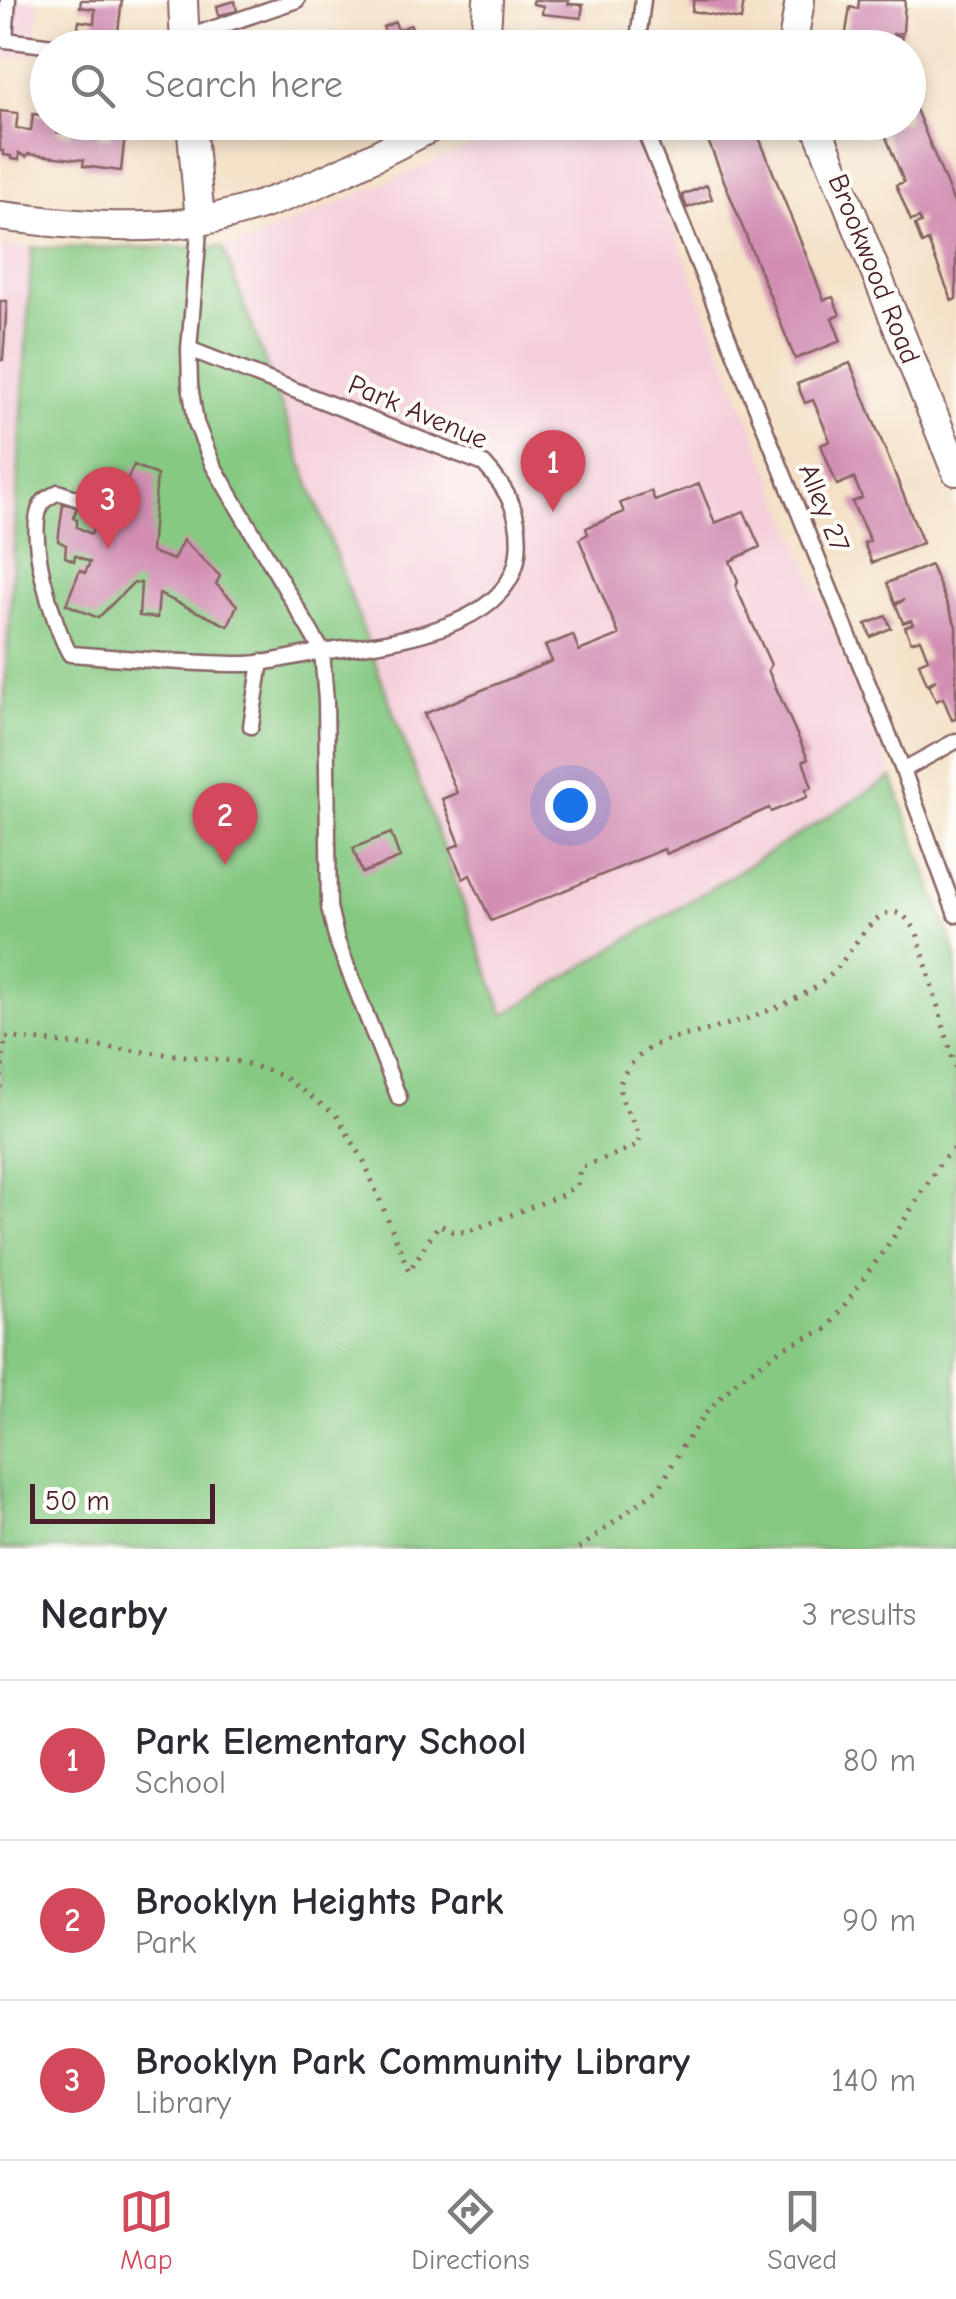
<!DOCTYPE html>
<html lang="en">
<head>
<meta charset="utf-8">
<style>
	:root { --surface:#fff; --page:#f2f2f3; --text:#2b2b33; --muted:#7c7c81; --line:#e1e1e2; --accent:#d1495b }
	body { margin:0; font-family:"Comic Neue",sans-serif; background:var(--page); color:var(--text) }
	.scale { position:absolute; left:30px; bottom:25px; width:185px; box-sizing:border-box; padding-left:10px; border:5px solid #4a1f2b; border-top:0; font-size:28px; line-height:35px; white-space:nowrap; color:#4a1f2b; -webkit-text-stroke:8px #fdfcf7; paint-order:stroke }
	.you { position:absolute; left:570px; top:805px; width:35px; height:35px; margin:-25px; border:8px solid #fff; border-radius:50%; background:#1a73e8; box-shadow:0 0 0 15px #1a73e833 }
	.badge { display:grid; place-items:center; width:65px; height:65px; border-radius:50%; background:var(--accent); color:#fff; font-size:32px; font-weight:700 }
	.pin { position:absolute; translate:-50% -82px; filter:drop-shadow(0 2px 5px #0008) }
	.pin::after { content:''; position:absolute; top:52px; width:35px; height:30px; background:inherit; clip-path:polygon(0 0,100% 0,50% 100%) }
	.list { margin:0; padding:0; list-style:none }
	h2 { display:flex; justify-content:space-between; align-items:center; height:130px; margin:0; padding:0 40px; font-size:42px }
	h2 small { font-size:32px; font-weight:400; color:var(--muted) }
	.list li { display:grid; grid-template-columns:65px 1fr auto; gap:30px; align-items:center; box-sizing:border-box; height:160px; padding:0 40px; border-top:2px solid var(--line) }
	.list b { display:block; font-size:38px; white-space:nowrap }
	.list p { margin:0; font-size:32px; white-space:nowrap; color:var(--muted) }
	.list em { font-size:32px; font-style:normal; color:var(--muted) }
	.icon { flex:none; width:55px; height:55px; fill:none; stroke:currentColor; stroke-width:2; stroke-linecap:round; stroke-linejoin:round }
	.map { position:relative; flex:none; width:956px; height:1549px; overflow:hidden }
	.search { position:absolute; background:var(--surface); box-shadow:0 5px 15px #0003; left:30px; right:30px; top:30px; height:110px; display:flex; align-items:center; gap:25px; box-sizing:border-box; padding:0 35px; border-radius:55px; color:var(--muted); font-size:38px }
	.sheet { height:610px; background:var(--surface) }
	nav { display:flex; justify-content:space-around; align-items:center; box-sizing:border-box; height:140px; border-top:2px solid var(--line); background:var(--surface); font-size:28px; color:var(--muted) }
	nav a { display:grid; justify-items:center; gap:5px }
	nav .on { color:var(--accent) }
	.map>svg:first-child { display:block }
</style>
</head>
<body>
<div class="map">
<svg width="956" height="1549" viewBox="0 0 956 1549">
	<rect width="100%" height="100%" fill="#fdfcf7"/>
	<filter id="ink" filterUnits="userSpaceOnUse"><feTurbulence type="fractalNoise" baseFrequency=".01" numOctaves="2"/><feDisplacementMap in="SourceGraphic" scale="20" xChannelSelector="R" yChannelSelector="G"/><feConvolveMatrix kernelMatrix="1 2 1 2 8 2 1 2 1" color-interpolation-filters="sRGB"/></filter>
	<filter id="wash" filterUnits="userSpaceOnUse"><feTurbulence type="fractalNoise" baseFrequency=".0048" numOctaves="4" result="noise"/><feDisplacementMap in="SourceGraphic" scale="40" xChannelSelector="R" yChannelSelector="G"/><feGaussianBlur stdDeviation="2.25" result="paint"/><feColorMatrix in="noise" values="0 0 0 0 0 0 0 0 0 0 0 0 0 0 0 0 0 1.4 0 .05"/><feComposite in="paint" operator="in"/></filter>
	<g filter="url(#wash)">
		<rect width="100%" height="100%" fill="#f4e1c7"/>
		<path fill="#f5cfdb" d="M0 0H39L34 57 0 56Z
			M525 123H631L892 777 504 1016 223 247H235Z
			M0 245 32 248 0 773Z"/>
		<path fill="#85c982" stroke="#687456" stroke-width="2.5" d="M223 247 504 1015 892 777 956 954V1549H0V773L32 248Z"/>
		<g id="blocks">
			<path fill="#d28eb3" d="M81 0H122L117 40 77 34 79 21 94 23 95 9 80 7Z
				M533 0H569L568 4 583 5 581 18 542 14 543 6 533 4Z
				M694 0H744L741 20 692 11Z
				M859 0H905L903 33 892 34 902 36 900 48 844 45 850 7 858 9Z
				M235 1 237 11 219 15 217 6Z
				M395 22 398 30 411 25 416 39 423 36 428 48H391L383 27Z
				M354 36H358L361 44 373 39 377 48H348L346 42Z
				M909 92 956 208V299L952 301 928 241 922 244 915 225 921 223 919 218 911 221 896 185 904 182 880 122H908Z
				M0 111 18 113 16 128 28 130H31L33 114 48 116V122H58L57 132 61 133 71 134 72 122H99L98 137 110 138 112 123 126 125 121 171 83 166 84 160 28 154 26 157 19 153V160L11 159V156L3 155V151H0Z
				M746 122H753L824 300 833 297 840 315 832 318 841 341 795 359 707 138Z
				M707 185 712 199 687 208 682 195Z
				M0 301H7L3 360H0Z
				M850 363 923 543 872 563 864 543 870 541 852 502 862 498 854 478 837 485 821 445 830 441 829 438 813 400 805 403 797 384Z
				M134 465 157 475 151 552 173 560 183 540 220 576 216 584 237 605 228 626 159 594 157 618 139 616 141 583H133L98 618 66 604 80 570 85 573 90 562 75 555 74 561 65 557 66 545 58 541 63 504 78 505 73 518 77 520V527L91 534 112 486 122 491Z
				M699 484 715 523 744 511 760 547 730 561 738 581 736 587 771 665 768 670 808 759 803 761 812 787 806 789 807 797 771 812 769 808 666 854 664 849 491 921 470 875 463 879 450 848 460 844 442 799 457 793 424 714 552 661 545 646 573 635 579 651 619 635 579 539 588 534 586 528 624 512 620 503 651 491 655 501Z
				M931 565 956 626V719L952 720 943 698 936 701 929 685 936 680 927 684 919 663 928 659 920 639 911 642 905 627 913 624 911 620 903 623 896 605 904 600 895 603 887 583Z
				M886 616 891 628 871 637 866 624Z
				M391 833 400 858 362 873 353 848Z"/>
		</g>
	</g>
	<g filter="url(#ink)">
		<use href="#blocks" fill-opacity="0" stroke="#866362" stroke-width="2.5"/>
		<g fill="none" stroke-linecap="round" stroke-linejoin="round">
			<defs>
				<path id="lane" d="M185 38 297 0
					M0 39 5 40 8 0
					M5 40 69 48
					M637 48 643 0
					M641 122 903 770 956 915
					M200 220 189 349 190 385 196 423 213 465 322 651 326 701 329 907 337 941 399 1098
					M84 501 58 492C54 495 48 497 44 501 22 526 54 628 70 654 128 658 187 664 245 664 270 664 296 655 321 652 381 643 510 631 518 553 522 516 509 491 484 464L189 349
					M251 726 261 662
					M903 770 956 741"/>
				<path id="street" d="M183 0 185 48
					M485 48 488 0
					M792 48 800 0
					M191 122 200 220
					M815 122 956 471
					M0 216C66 224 134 232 200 221 286 205 365 161 442 122"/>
			</defs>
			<use href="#lane" stroke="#866362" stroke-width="19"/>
			<use href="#street" stroke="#866362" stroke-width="32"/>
			<path stroke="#866362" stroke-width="5" stroke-dasharray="2.5 8" stroke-linecap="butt" d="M0 1088 5 1037 242 1062 282 1076 336 1115 363 1159 409 1271 439 1224 451 1231 467 1232 562 1195 577 1185 580 1168 639 1145C641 1124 619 1108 620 1087 621 1071 640 1054 653 1046 667 1038 689 1035 705 1031 737 1022 777 1010 806 993 819 986 833 975 841 963 860 939 889 882 917 933L956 1070
				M579 1549 660 1487 682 1447 705 1414 736 1382 782 1348 827 1329 893 1238 942 1160 956 1147"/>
			<use href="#lane" stroke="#fff" stroke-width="14"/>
			<use href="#street" stroke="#fff" stroke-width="28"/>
		</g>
	</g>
	<g text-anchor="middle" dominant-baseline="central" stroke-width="8" stroke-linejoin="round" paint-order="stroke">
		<g font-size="28" fill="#4a1f2b" stroke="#fdfcf7">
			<text transform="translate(874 269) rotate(68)">Brookwood Road</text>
			<text transform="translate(418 412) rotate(23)">Park Avenue</text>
			<text transform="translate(824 508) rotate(68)">Alley 27</text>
		</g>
	</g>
</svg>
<div class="scale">50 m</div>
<div class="you"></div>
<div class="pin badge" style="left:553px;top:512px">1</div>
<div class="pin badge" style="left:225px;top:865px">2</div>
<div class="pin badge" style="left:108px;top:549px">3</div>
<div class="search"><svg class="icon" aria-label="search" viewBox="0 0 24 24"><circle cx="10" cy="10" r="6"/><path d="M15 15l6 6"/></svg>Search here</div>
</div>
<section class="sheet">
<h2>Nearby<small>3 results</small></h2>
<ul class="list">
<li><span class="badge">1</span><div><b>Park Elementary School</b><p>School</p></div><em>80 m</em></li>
<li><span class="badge">2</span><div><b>Brooklyn Heights Park</b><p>Park</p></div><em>90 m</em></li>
<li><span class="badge">3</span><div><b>Brooklyn Park Community Library</b><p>Library</p></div><em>140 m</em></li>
</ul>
</section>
<nav>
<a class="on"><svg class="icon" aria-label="map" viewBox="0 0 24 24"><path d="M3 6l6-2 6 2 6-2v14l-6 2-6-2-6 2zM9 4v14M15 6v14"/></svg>Map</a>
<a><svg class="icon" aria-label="directions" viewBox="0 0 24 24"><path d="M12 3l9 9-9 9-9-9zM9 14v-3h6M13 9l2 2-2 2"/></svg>Directions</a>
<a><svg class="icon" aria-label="saved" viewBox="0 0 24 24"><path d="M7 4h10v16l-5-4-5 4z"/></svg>Saved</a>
</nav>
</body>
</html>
